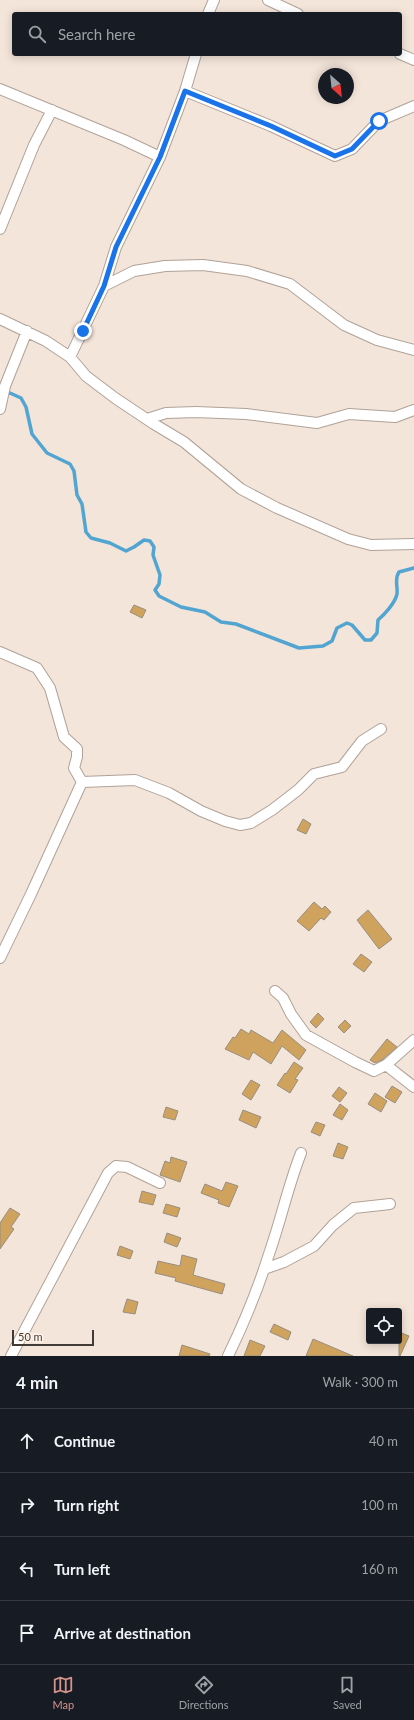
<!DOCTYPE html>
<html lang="en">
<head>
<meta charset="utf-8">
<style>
	:root { --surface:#171b24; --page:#242831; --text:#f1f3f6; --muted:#9ea1a6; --line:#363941; --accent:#d2938b }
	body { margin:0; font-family:Lato,sans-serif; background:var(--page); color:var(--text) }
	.controls { position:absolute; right:12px; bottom:12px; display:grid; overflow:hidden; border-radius:4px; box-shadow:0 2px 10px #0003 }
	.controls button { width:36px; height:36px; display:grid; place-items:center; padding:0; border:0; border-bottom:1px solid var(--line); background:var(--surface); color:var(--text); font:20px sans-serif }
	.compass { position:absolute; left:318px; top:68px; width:36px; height:36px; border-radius:50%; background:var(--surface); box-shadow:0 2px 10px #0003; rotate:153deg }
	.scale { position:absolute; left:12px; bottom:10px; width:82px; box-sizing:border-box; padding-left:4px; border:2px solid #413b37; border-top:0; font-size:11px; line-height:14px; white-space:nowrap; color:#413b37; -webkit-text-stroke:3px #fff3ea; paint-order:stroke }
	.stop { position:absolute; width:12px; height:12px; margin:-9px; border:3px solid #1a73e8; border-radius:50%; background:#fff }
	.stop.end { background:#1a73e8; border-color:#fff; box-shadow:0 1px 4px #0008 }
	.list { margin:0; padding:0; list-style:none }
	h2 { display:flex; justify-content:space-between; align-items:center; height:52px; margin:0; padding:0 16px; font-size:17px }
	h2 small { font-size:13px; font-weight:400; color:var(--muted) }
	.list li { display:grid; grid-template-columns:26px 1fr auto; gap:12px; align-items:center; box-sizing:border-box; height:64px; padding:0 16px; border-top:1px solid var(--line) }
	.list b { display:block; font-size:15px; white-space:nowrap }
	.list em { font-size:13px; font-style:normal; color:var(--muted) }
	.icon { flex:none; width:22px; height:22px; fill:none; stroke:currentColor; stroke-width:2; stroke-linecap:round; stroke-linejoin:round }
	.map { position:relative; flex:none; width:414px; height:1356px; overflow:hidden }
	.search { position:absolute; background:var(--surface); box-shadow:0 2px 10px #0003; left:12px; right:12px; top:12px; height:44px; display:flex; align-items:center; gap:10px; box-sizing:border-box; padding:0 14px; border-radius:4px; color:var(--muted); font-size:15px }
	.sheet { height:308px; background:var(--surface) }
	nav { display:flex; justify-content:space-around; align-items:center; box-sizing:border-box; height:56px; border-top:1px solid var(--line); background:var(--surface); font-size:11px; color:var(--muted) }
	nav a { display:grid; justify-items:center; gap:2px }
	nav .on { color:var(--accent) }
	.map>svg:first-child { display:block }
</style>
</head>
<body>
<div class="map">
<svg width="414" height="1356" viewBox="0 0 414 1356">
	<rect width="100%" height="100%" fill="#f4e5da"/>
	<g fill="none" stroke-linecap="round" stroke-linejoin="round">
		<path stroke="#52a5d1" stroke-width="3.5" d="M5 394 10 393 21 398 26 407 32 434 47 453 70 464 74 471 77 495 82 504 86 532 91 538 110 543 126 551 134 547 144 540 150 541 154 547 153 555 160 575 159 584 155 590 159 596 181 607 205 612 221 622 236 624 299 648 323 646 332 641 337 628 347 623 352 625 365 640H371L377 633 378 620C385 614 395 603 397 594 398 586 394 579 399 572L414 568"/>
	</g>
	<path fill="#cfa35d" stroke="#978e81" d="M134 605 146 610 142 618 130 612Z
		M303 819 311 824 306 834 297 830Z
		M314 902 322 909 325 906 331 912 324 920 321 918 309 931 297 921Z
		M368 910 392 939 379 949 357 920Z
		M361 954 372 962 364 972 353 964Z
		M318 1013 324 1019 316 1028 310 1022Z
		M345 1020 351 1026 344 1033 338 1027Z
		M241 1029 249 1034 251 1030 273 1043 282 1030 306 1050 299 1060 282 1046 271 1064 253 1052 249 1060 225 1049 233 1037 235 1038Z
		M387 1039 397 1047 382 1060 375 1063 370 1060Z
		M294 1062 303 1068 295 1079 298 1080 290 1093 277 1085 285 1073 286 1074Z
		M251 1080 260 1085 251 1100 242 1094Z
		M392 1086 402 1092 395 1103 385 1097Z
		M339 1087 347 1093 340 1102 332 1096Z
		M375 1093 387 1101 381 1112 368 1104Z
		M340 1104 348 1110 342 1120 333 1115Z
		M166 1107 178 1111 175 1120 163 1117Z
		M243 1110 261 1117 256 1128 239 1120Z
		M316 1122 325 1125 320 1136 311 1132Z
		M338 1143 348 1147 343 1159 333 1156Z
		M171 1157 187 1162 180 1182 160 1175 165 1161 170 1163Z
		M226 1182 238 1186 229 1207 218 1203 219 1200 201 1193 205 1184 222 1191Z
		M142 1191 156 1195 153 1205 139 1202Z
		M166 1204 180 1208 177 1217 163 1213Z
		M10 1208 20 1214 11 1227 14 1229 0 1249V1223Z
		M167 1233 181 1238 177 1247 164 1242Z
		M120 1246 133 1251 130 1259 117 1255Z
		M182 1255 197 1259 193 1275 225 1284 222 1294 175 1281 176 1278 155 1273 158 1261 180 1266Z
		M127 1299 138 1302 135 1314 123 1312Z
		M274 1324 291 1332 288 1340 270 1332Z
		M399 1332 409 1336 400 1356H399Z
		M313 1339 353 1356H306Z
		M250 1340 265 1346 260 1356H244Z
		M182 1345 210 1354 209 1356H179Z"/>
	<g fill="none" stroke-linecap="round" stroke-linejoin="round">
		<defs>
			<path id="street" d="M268 0 298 14
				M208 14 214 0
				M400 54 414 60
				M0 89 124 140 160 157
				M185 91 271 126 335 156 352 149 379 121 414 106
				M0 229 34 145 52 110
				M104 286 134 271 165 266 203 265 247 271 290 284 344 325 377 340 414 350
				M0 319 46 341 70 357 86 376 115 398 154 424 184 442 241 489 277 508 348 539 371 545 414 544
				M70 357 104 286 116 247 160 157 185 91 196 54
				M0 409 5 386 27 331
				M147 419 166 413 196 412 246 414 317 423 349 414 395 417 414 410
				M0 652 37 668 50 688 64 737 77 749V757L74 768 82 782
				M82 782 135 780 169 793 201 811 225 821 240 825 251 823 272 810 298 790 314 774 342 767 362 741 381 729
				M0 958 31 894 82 782
				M275 991 283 998 291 1014 306 1035 355 1062 374 1071 386 1065 414 1040
				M386 1065 414 1087
				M264 1269 284 1262 314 1246 333 1225 354 1208 390 1204
				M11 1356 108 1173 116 1166 127 1167 160 1183
				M228 1356C244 1323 258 1289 269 1254 281 1220 288 1186 301 1153"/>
		</defs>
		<use href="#street" stroke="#b0a298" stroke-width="12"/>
		<use href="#street" stroke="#fff" stroke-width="10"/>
	</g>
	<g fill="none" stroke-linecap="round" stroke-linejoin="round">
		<path stroke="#1a73e8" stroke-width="5" d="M83 331 104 286 116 247 160 157 185 91 271 126 335 156 352 149 379 121"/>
	</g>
</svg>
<div class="controls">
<button><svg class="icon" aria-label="locate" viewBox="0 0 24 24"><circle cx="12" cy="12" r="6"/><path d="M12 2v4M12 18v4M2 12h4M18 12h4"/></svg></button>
</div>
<svg class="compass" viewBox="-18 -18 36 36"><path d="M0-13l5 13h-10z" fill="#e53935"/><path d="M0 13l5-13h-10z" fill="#9ea1a6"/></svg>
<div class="scale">50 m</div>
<div class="stop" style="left:379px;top:121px"></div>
<div class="stop end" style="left:83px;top:331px"></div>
<div class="search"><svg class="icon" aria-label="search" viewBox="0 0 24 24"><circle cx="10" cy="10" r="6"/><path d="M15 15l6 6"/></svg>Search here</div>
</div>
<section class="sheet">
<h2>4 min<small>Walk · 300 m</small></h2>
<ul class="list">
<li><svg class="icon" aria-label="ahead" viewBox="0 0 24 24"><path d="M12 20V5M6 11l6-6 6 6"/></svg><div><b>Continue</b></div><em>40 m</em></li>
<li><svg class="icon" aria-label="right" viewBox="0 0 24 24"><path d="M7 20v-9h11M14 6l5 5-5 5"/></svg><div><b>Turn right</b></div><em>100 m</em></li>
<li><svg class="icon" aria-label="left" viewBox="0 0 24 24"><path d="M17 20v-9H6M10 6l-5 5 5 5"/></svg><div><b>Turn left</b></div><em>160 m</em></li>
<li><svg class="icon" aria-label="arrive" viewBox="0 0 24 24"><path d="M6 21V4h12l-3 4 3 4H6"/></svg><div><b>Arrive at destination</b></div></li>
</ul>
</section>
<nav>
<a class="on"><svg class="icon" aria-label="map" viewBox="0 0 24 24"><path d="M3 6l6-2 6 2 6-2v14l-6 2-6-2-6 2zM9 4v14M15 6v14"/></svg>Map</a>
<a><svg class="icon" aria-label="directions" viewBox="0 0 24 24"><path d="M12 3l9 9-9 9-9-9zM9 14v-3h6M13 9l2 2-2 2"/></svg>Directions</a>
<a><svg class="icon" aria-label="saved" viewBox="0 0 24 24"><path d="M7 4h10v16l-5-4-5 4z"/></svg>Saved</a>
</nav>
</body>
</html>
